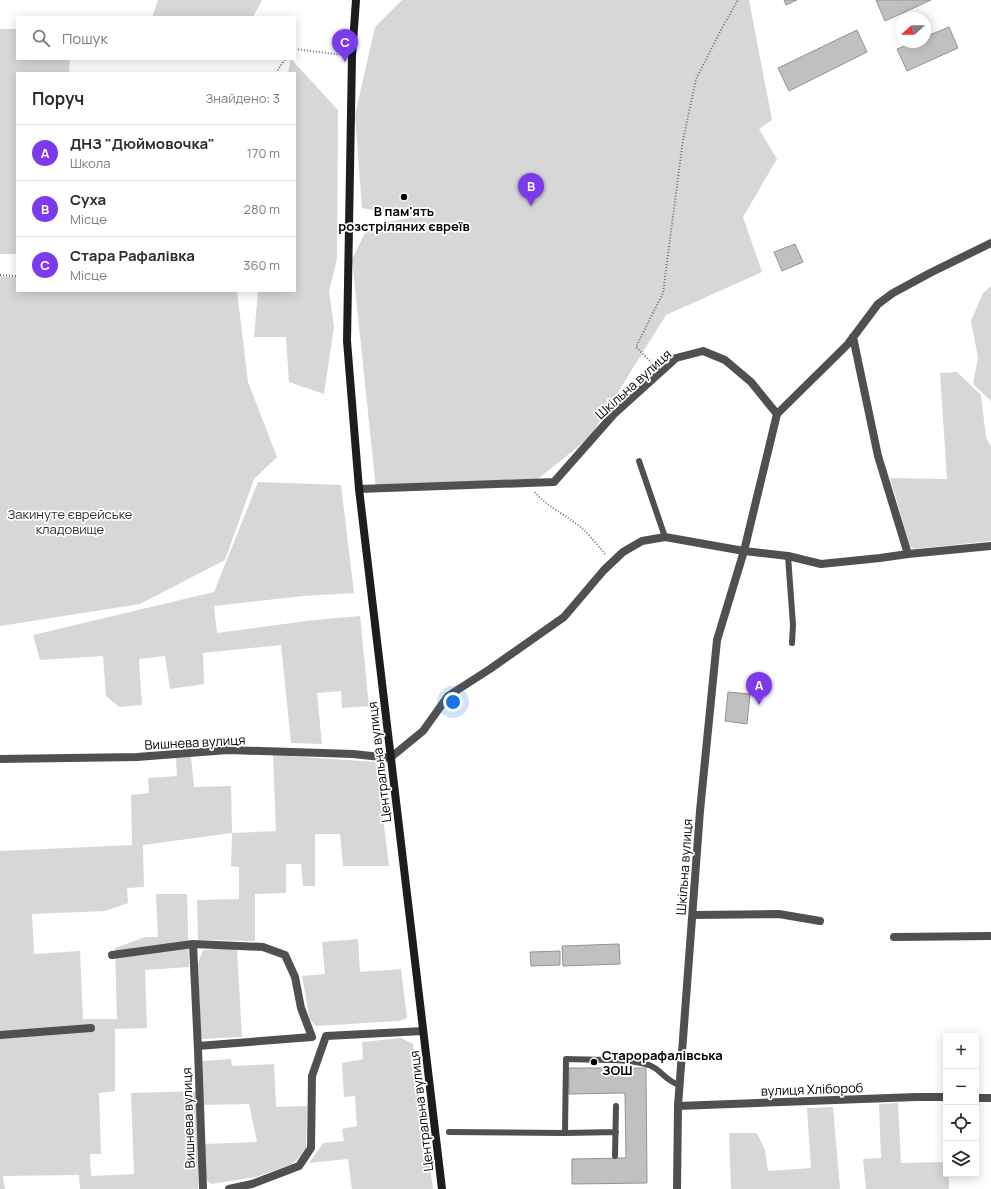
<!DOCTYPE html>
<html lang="uk">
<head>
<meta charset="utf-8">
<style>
	:root { --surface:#fff; --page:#f2f2f3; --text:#2b2b33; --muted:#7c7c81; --line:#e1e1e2; --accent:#7c3aed }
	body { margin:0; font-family:Manrope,sans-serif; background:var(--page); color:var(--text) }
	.controls { position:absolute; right:12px; bottom:12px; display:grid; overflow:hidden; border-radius:0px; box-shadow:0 2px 10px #0003 }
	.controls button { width:36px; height:36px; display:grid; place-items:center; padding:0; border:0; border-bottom:1px solid var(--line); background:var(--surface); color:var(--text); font:20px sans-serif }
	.compass { position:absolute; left:895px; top:12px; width:36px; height:36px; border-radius:50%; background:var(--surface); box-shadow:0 2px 10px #0003; rotate:249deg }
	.you { position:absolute; left:453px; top:702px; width:14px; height:14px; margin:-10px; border:3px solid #fff; border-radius:50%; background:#1a73e8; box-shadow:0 0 0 6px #1a73e833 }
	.badge { display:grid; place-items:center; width:26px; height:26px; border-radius:50%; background:var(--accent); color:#fff; font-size:13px; font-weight:700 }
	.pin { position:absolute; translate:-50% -33px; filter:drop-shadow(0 1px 2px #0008) }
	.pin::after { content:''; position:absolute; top:21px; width:14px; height:12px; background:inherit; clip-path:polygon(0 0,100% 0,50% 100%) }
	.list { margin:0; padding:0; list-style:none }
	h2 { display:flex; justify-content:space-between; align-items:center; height:52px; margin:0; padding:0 16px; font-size:17px }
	h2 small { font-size:13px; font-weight:400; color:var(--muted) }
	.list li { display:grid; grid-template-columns:26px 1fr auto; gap:12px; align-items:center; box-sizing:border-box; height:56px; padding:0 16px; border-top:1px solid var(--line) }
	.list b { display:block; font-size:15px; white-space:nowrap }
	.list p { margin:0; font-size:13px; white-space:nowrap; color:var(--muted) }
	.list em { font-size:13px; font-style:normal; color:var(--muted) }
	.icon { flex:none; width:22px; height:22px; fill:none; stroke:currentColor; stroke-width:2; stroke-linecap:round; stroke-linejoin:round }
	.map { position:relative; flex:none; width:991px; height:1189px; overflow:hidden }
	.search { position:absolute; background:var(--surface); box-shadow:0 2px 10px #0003; left:16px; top:16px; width:280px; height:44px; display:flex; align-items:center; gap:10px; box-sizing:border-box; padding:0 14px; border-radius:0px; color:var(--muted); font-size:15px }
	.panel { position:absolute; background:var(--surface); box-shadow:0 2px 10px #0003; left:16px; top:72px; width:280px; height:220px; border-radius:0px }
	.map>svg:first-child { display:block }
</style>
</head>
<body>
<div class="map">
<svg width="991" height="1189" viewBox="0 0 991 1189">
	<rect width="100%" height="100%" fill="#fff"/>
	<path fill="#d7d7d7" d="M158 0H262L253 17H152Z
		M402 0H749L772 120 759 129 777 159 743 217 762 272 666 315 590 437 528 487 376 489 352 259 369 225 411 218 362 208 355 115 375 27Z
		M0 29H17V59H70L69 73H17V254H0Z
		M291 59 338 110 337 259 329 291 334 327 324 394 289 382 286 337H254L258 291H295V231L296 230 295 229V73H288Z
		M0 276 17 277V291H237L248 382 277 457 254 479 225 560 140 604 0 626Z
		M991 286V401L973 384 978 358 971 321 983 293Z
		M957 372 981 395 986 437 991 447V541L914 549 910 546 890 478 947 479 940 373Z
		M258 482 341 485 354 593 303 596 214 606 217 633 314 620 360 616 369 706 342 708 341 691 317 693 322 744 291 743 281 645 203 653 204 684 170 689 165 656 139 659 142 705 119 707 106 696 103 656 40 660 33 635 214 592Z
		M273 755 376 762 389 866H343L340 834H315V886H303L301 864H286V893L255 894V941L198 940 197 900 239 899V867L231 866 232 833 143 845 144 887 127 888 128 903 105 911 32 914 34 954 80 951 83 1019H117L115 948 145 937H158L156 894H187L189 967 145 970 147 1028 115 1029V1091L99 1093 101 1154H90L91 1176 134 1174 131 1093 197 1091 198 1189H80L79 1175 3 1176 5 1189H0V851L132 845 131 795 149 793 148 778 177 776 176 758 191 757 194 787 231 786 232 833 276 831Z
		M358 939 360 972 401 969 407 1018 399 1021 316 1026 310 1020 302 976 325 974 322 942Z
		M237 948 242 1037 201 1039 198 963 203 950Z
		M401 1038 413 1044 433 1189H352L348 1159 309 1163 323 1143 344 1141 342 1129 357 1126 355 1096 344 1097 342 1063 363 1059 362 1042Z
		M231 1059 232 1066 274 1064 276 1107 307 1106 306 1151 292 1164 256 1177 211 1184 206 1179 205 1144 257 1142 249 1104 204 1105 202 1061Z
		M898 1103 901 1163 946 1162V1174H949V1189H866L863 1159 881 1158 879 1104Z
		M833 1107 840 1189H731L729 1133H757L765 1150 768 1171 811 1168 807 1108Z"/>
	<path fill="#c0c0c0" stroke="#949494" d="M784 0H797L786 5Z
		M876 0H931L885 21Z
		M949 27 958 48 907 71 897 49 914 42H925V37Z
		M857 30 867 52 789 91 778 68Z
		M795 244 803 262 782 271 774 252Z
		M728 692 750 694 747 724 725 721Z
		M619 944 620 964 563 966 562 946Z
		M560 951V965L531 966 530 952Z
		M569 1068H646L647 1183 572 1184V1159L626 1158 625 1093 569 1094Z"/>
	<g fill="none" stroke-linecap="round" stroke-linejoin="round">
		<path stroke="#727272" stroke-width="2" stroke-dasharray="1 2" stroke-linecap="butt" d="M295 49 343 55
			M276 73 285 59
			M0 275 17 276
			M654 365 636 347 663 293 683 140 696 79 722 28 738 0
			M535 492C546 506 561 512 575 523 586 530 597 545 606 555"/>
		<path stroke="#505050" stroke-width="6" d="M639 461 665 537
			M788 556 793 625 792 643
			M449 1132 565 1133 566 1059C591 1060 625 1058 649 1065 661 1069 666 1082 680 1085
			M565 1133 616 1132
			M615 1156 616 1106"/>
		<path stroke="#505050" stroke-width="8" d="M853 337 878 456 908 554
			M777 414 848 344 878 304 893 293 930 273 991 243
			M359 489 554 482 614 414 676 358 703 351 725 360 751 382 777 414
			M0 759 137 757 228 750 353 754 390 758 423 731 448 696 490 669 564 617 604 570 623 552 642 541 665 537 744 551 788 556 821 564 880 558 908 554 991 546
			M693 915 779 914 820 921
			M894 937 991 936
			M193 944 198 1050 203 1189
			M112 955 193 944 263 947 285 955 295 977 301 1008 312 1037 198 1046
			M0 1035 91 1028
			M678 1106 700 811 717 640 744 551 777 414
			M229 1189 252 1184 299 1166 311 1148 312 1076 326 1036 423 1031"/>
		<path stroke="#505050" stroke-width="8" d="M976 1098H991
			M677 1189 678 1106 916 1097H946"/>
		<path stroke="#1d1d1d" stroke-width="8" d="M356 0 352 56 347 341 359 489 442 1189"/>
	</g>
	<g fill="#000" stroke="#fff" stroke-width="1.5">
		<circle cx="404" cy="197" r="4"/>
		<circle cx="594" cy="1062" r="4"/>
	</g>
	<g text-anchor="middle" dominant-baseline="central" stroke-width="3.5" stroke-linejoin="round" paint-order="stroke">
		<g font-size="13" font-weight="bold" fill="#000" stroke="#fff">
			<text x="404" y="211">В пам'ять<tspan x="404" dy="15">розстріляних євреїв</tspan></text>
			<text x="602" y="1055" text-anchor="start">Старорафалівська<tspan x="602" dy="15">ЗОШ</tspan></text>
		</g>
		<g font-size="13" fill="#000" stroke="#fff">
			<text transform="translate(633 384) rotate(-42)">Шкільна вулиця</text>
			<text transform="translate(195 742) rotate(-3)">Вишнева вулиця</text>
			<text transform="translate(379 762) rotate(-97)">Центральна вулиця</text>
			<text transform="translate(684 867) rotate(-86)">Шкільна вулиця</text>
			<text transform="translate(812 1089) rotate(-2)">вулиця Хлібороб</text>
			<text transform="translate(421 1111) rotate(-97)">Центральна вулиця</text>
			<text transform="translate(188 1118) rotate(-92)">Вишнева вулиця</text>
		</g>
		<g font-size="13" fill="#2e2e2e" stroke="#fff">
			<text x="70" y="514">Закинуте єврейське<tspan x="70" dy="15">кладовище</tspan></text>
		</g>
	</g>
</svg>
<div class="controls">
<button>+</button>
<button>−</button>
<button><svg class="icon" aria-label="locate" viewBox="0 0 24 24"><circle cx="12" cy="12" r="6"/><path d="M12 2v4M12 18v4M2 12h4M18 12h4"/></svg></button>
<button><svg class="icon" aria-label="layers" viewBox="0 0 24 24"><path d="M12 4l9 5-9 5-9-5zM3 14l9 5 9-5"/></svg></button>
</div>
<svg class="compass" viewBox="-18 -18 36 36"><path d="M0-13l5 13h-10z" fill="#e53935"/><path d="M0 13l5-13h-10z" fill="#7c7c81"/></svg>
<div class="you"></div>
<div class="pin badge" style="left:759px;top:705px">A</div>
<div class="pin badge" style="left:531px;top:206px">B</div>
<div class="pin badge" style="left:345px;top:62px">C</div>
<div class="search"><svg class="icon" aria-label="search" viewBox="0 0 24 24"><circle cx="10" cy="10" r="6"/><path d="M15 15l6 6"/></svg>Пошук</div>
<section class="panel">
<h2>Поруч<small>Знайдено: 3</small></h2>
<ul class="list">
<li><span class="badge">A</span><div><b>ДНЗ &quot;Дюймовочка&quot;</b><p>Школа</p></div><em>170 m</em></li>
<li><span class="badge">B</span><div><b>Суха</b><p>Місце</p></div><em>280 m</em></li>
<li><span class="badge">C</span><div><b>Стара Рафалівка</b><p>Місце</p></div><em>360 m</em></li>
</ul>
</section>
</div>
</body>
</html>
